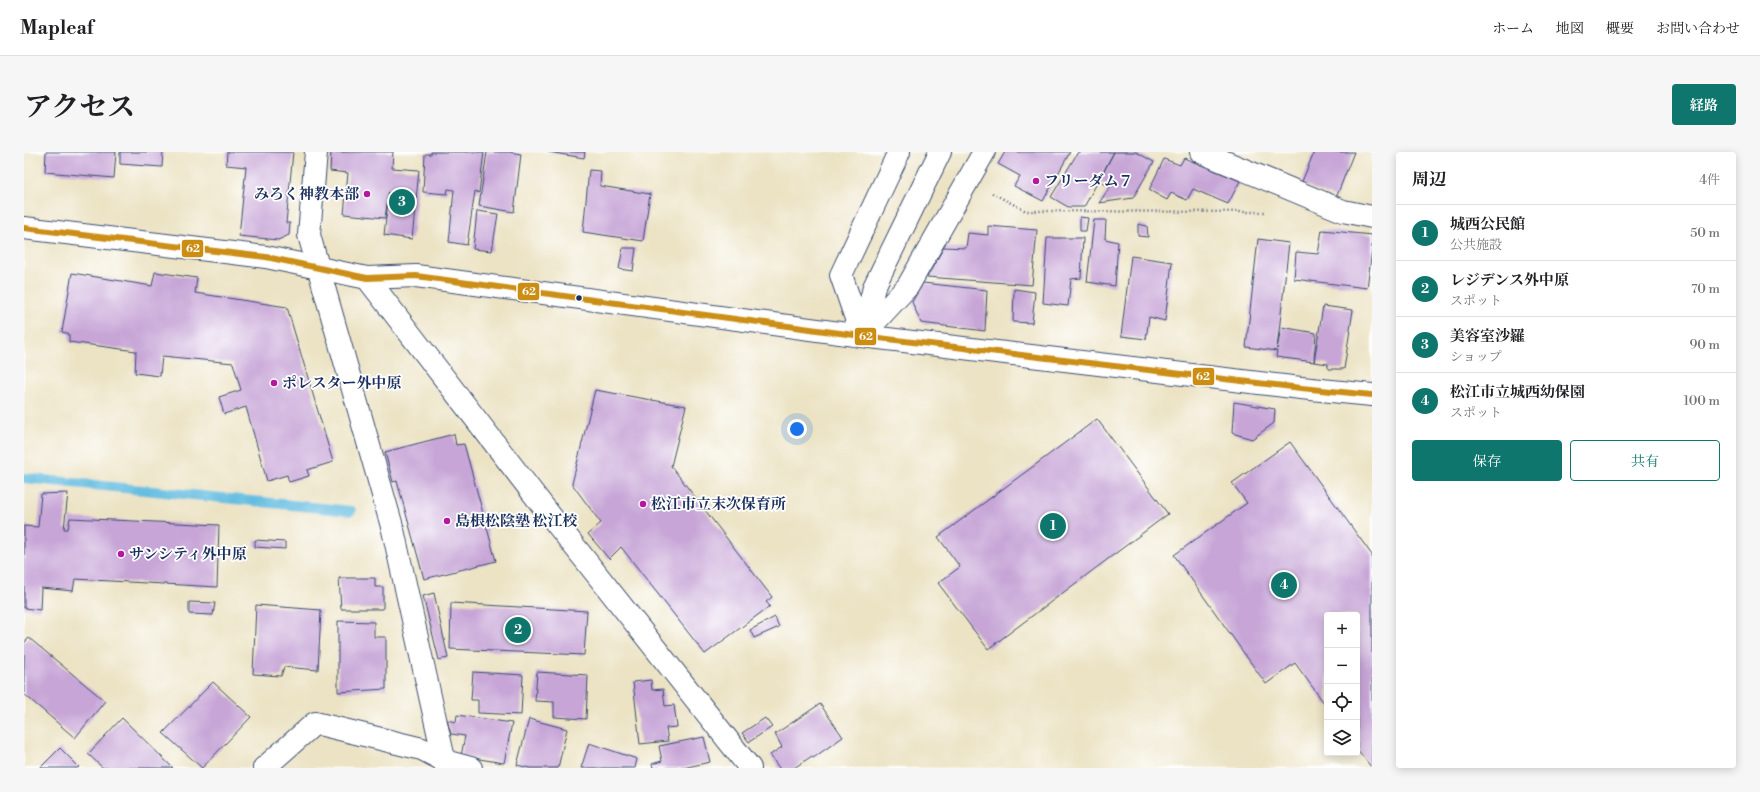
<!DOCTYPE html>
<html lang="ja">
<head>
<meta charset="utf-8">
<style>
	:root { --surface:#fff; --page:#f6f6f6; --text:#202124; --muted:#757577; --line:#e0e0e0; --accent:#0f766e }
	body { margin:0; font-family:"Libre Bodoni","Noto Serif JP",serif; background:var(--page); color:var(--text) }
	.controls { position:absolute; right:12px; bottom:12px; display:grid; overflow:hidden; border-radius:4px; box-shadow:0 2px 10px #0003 }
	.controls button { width:36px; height:36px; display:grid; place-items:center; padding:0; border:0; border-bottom:1px solid var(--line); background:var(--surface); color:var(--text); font:20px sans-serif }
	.you { position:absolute; left:773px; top:277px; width:14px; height:14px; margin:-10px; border:3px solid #fff; border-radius:50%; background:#1a73e8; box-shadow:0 0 0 6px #1a73e833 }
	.badge { display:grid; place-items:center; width:26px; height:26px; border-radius:50%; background:var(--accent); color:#fff; font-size:13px; font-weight:700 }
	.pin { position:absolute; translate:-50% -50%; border:2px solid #fff; box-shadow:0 1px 4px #0006 }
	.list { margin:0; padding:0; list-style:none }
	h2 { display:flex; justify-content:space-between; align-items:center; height:52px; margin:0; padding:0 16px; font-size:17px }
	h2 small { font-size:13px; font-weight:400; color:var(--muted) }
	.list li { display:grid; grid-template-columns:26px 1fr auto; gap:12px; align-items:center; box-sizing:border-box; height:56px; padding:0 16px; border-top:1px solid var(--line) }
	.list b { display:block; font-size:15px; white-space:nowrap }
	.list p { margin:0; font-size:13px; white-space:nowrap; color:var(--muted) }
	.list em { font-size:13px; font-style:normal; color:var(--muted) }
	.actions { display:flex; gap:8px; padding:12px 16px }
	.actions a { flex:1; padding:9px 0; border:1px solid var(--accent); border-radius:4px; text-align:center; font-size:14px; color:var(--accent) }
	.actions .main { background:var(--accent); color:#fff }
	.icon { flex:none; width:22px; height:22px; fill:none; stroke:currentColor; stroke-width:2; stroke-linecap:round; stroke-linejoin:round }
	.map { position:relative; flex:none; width:1348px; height:616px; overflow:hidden; border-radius:4px }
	header { display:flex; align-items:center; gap:24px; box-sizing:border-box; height:56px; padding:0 20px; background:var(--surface); border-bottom:1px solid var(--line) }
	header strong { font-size:19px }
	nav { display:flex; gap:22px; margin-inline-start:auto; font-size:14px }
	.intro { display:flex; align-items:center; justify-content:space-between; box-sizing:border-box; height:96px; padding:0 24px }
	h1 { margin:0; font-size:28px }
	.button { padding:10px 18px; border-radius:4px; background:var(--accent); color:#fff; font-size:14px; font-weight:700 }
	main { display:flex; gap:24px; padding:0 24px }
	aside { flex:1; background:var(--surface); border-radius:4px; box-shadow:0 2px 10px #0003 }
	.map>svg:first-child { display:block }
</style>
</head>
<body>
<header>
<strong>Mapleaf</strong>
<nav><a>ホーム</a><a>地図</a><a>概要</a><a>お問い合わせ</a></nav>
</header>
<div class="intro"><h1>アクセス</h1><a class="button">経路</a></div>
<main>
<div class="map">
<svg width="1348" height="616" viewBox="0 0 1348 616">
	<rect width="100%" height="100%" fill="#fff"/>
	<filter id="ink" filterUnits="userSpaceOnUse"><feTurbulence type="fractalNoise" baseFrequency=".025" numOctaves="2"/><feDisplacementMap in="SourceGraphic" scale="8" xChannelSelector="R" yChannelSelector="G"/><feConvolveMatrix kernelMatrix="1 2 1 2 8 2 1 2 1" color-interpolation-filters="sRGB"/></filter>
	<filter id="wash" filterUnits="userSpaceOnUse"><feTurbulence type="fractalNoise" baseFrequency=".012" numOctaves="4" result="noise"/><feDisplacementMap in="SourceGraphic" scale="16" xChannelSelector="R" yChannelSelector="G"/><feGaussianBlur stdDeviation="0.9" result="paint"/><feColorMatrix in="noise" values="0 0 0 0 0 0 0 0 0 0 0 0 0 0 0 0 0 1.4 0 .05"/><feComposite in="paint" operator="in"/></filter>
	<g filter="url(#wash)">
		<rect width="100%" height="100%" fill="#ece3c4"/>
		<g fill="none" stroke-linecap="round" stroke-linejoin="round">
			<path stroke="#62bce0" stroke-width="10" d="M0 326 327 359"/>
		</g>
		<g id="blocks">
			<path fill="#c7a6d7" d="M22 0H92L90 26 21 20Z
				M96 0H139L138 15 96 12Z
				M203 0H269L262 71H266L265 83 254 88 215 84 222 15 202 13Z
				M307 0H369L368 16 395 18 388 87 360 83 365 40 361 66 320 62 324 21 306 19Z
				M407 0H460L455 41 451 39 443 93 425 90 430 38 424 37 423 42 399 40 401 2H407Z
				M463 0H485L497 2 490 60 455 54Z
				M524 0H561L560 6Z
				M981 0H1046L1019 49 990 34 996 24 974 12Z
				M1054 0H1090L1060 55H1044L1027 45Z
				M1090 0H1112L1130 10 1109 46 1075 51 1086 35 1075 29Z
				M1290 0H1330L1312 46 1277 32Z
				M1160 6 1216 29 1204 52 1169 37 1163 48 1147 41 1143 48 1125 38 1140 7 1156 13Z
				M565 18 577 19 576 34 626 42 619 89 559 80Z
				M453 59 474 62 468 99 449 97Z
				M1056 65 1064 66 1062 79H1056Z
				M1070 68H1082L1081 87 1094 90 1091 134 1063 130Z
				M1114 72 1123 74 1124 85 1114 84Z
				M964 74 1013 78 1008 133 903 125 920 95 942 96 944 81 964 83Z
				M1298 78 1348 83V98L1343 136 1270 127 1272 100 1294 102Z
				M1023 86H1059L1057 126 1047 127 1044 154 1019 151Z
				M1234 87 1265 91 1253 197 1257 175 1292 181 1290 210 1252 205 1253 199 1222 195Z
				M599 96H612L609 119 595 117Z
				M1107 104 1148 110 1141 169 1125 165 1122 187 1097 184Z
				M131 120 173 126 171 141 263 155 309 310 283 318 285 324 265 330 263 323 243 329 222 255 200 262 195 245 217 238 209 211 138 204 136 224 111 221 112 199 45 190V182L38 180 48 121 128 134Z
				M899 131 963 138 961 179 897 171 888 150Z
				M990 137 1011 140 1008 171 989 170Z
				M1299 154 1329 158 1320 217H1304V212L1290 210Z
				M571 238 662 254 647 314 748 445 742 450 746 454 681 502 597 395 585 407 564 382 577 371 548 332Z
				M1210 250 1251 257 1250 271 1228 287 1208 281Z
				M1073 267 1144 362 964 497 914 431 936 415 914 385Z
				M430 282 432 293 440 292 472 409 400 427 373 329 369 330 361 300Z
				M1266 290 1348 403V616L1333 597V463H1303V555L1271 511 1242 532 1150 403 1223 351 1208 331Z
				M44 341 40 377H44L46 366 195 373 193 435 51 427 49 439 17 436 16 458 0 456V374L14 375 17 342Z
				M231 388 261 390V397L231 395Z
				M315 426H351V435H359V457H317Z
				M410 441 424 506 415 508 399 444Z
				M165 450 191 451 189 463 165 462Z
				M427 451 563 459 560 503 426 497Z
				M232 453 297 458 294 518 260 515 257 524 229 522Z
				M751 465 755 475 730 486 726 478Z
				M314 469 350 470V485H362V537L314 540Z
				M5 486 81 549 51 586 0 542V491Z
				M449 520 499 523 497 563 454 561V548H447Z
				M513 520 564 523 562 567 530 565V550L511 549Z
				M627 528 628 538 639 537 641 554 650 553 653 575 642 576 644 589 616 592 609 530Z
				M189 530 227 565 178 616 139 581Z
				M796 552 819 585 789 606 788 604 770 616H755L746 603 758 595 751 582Z
				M433 563 488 571 480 611 437 604 441 584 427 582 423 568 432 570Z
				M98 566 149 616H79L64 602Z
				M741 566 748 575 725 590 718 581Z
				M505 567 543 577 534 616H506L493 613Z
				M680 585 686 610 659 616H629L628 612 638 609 635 594Z
				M565 591 613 607 611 616H557Z
				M36 596 55 615 53 616H16Z"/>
		</g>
	</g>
	<g filter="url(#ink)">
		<use href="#blocks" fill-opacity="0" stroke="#3a4a6d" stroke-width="1"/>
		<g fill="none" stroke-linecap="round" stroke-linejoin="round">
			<defs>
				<path id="minor" d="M292 0 285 83 369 378 422 616
					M1177 0 1319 59 1348 65
					M0 76 242 105 343 126 392 124 838 184 1277 236 1348 243
					M343 126 532 371 726 616
					M839 182 850 135 916 0
					M838 184 884 134 960 0
					M838 184 817 123 875 0
					M240 616 291 571 398 597 421 609 447 616"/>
			</defs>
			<use href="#minor" stroke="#3a4a6d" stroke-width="24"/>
			<path stroke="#3a4a6d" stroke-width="2.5" stroke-dasharray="1 3" stroke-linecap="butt" d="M968 41 1002 59 1243 60"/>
			<use href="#minor" stroke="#fff" stroke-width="22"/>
			<defs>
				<path id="bus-1" d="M0 76 242 105 343 126 392 124 838 184 1277 236 1348 243"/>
			</defs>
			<use href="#bus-1" stroke="#fff" stroke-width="9"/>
			<use href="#bus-1" stroke="#cb8e13" stroke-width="6"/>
		</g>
	</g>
	<g fill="#b5179e" stroke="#fff" stroke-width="1.5">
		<circle cx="1012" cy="29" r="4"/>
		<circle cx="343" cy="42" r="4"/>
		<circle cx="250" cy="231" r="4"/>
		<circle cx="619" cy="352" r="4"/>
		<circle cx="423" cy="369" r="4"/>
		<circle cx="97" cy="402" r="4"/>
	</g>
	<circle fill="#1b2f5e" stroke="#fff" stroke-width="1.5" cx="555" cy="146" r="3.5"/>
	<g text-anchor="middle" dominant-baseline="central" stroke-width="3.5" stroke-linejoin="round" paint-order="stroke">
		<g font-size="15" font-weight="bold" fill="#1b2f5e" stroke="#fff" text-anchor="start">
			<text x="1020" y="29">フリーダム７</text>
			<text x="335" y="42" text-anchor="end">みろく神教本部</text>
			<text x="258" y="231">ポレスター外中原</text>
			<text x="627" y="352">松江市立末次保育所</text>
			<text x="431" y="369">島根松陰塾 松江校</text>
			<text x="105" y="402">サンシティ外中原</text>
		</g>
	</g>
	<g stroke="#fff" stroke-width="1.5">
		<rect x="157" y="87" width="23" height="19" rx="4" fill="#cb8e13"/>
		<rect x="493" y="130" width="23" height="19" rx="4" fill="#cb8e13"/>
		<rect x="830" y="175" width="23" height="19" rx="4" fill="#cb8e13"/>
		<rect x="1168" y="215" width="23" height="19" rx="4" fill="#cb8e13"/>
	</g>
	<g font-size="11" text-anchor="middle" font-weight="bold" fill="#fff">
		<text x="169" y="100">62</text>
		<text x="505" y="143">62</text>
		<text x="842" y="188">62</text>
		<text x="1179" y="228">62</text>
	</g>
</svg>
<div class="controls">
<button>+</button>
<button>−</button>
<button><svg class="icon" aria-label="locate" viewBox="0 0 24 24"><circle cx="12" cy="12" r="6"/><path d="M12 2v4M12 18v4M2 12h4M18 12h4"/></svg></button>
<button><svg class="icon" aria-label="layers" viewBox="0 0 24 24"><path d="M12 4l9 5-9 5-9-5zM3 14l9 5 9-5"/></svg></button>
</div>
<div class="you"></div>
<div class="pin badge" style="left:1029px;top:374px">1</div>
<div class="pin badge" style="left:494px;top:478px">2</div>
<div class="pin badge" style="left:378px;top:50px">3</div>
<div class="pin badge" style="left:1260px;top:433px">4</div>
</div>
<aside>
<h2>周辺<small>4件</small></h2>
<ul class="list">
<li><span class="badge">1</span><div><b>城西公民館</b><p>公共施設</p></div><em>50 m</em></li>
<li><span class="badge">2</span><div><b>レジデンス外中原</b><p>スポット</p></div><em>70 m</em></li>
<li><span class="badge">3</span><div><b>美容室沙羅</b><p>ショップ</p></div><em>90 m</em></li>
<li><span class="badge">4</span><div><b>松江市立城西幼保園</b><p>スポット</p></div><em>100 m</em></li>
</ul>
<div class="actions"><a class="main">保存</a><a>共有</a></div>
</aside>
</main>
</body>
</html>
